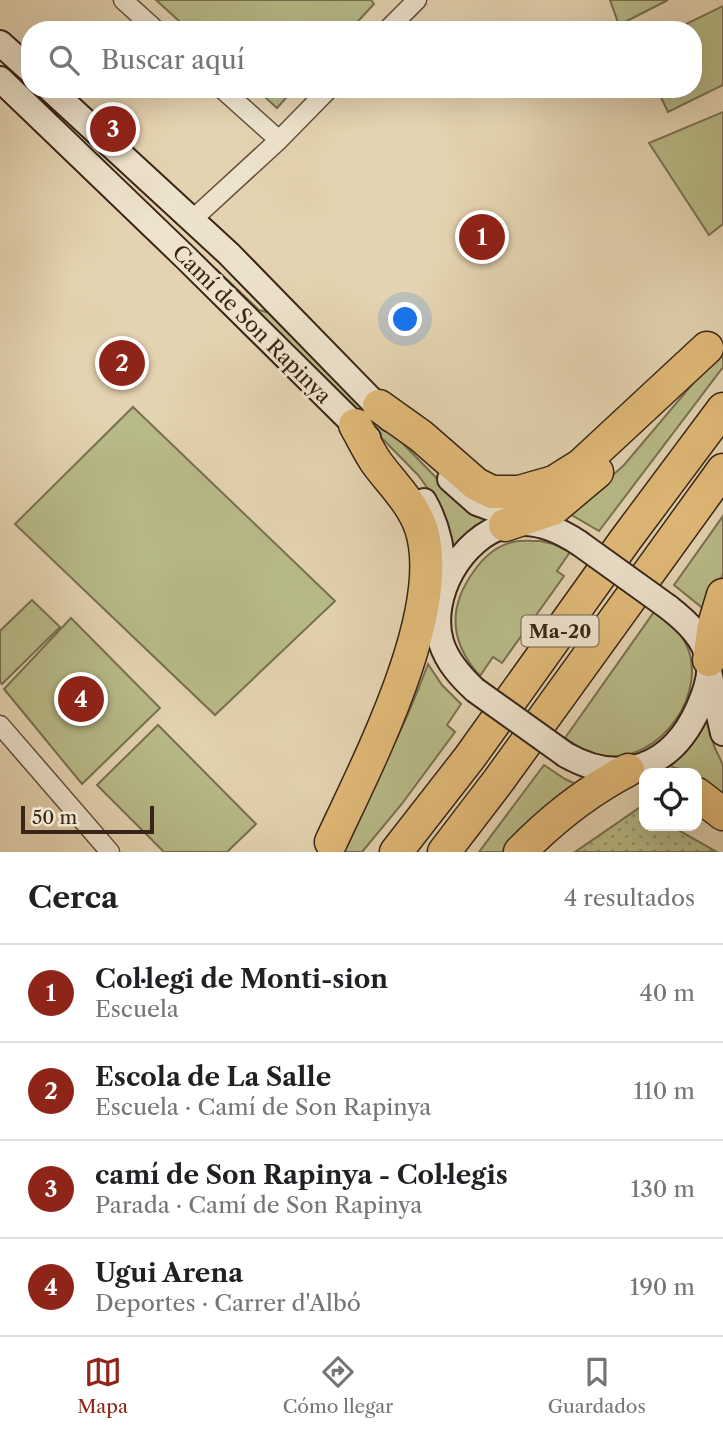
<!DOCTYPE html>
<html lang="es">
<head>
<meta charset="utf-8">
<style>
	:root { --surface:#fff; --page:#f6f6f6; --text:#202124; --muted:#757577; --line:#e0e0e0; --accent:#8f2418 }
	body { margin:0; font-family:"Libre Caslon Text",serif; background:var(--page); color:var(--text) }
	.controls { position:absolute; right:21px; bottom:21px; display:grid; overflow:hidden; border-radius:14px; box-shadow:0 7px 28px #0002 }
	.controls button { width:63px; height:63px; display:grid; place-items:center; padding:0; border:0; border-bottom:2px solid var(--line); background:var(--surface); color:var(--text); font:35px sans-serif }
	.scale { position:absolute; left:21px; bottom:18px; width:133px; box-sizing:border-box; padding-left:7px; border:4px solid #392517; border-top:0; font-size:19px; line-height:24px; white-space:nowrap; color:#392517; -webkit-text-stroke:5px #ede2cc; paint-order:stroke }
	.you { position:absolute; left:406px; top:320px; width:24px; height:24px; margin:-18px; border:5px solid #fff; border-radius:50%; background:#1a73e8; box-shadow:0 0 0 10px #1a73e833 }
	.badge { display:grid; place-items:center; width:46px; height:46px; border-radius:50%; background:var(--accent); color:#fff; font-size:23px; font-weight:700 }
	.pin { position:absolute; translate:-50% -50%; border:4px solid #fff; box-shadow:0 2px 7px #0006 }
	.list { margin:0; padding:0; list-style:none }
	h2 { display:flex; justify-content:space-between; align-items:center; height:91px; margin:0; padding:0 28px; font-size:30px }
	h2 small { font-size:23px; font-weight:400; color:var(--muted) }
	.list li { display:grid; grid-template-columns:46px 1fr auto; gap:21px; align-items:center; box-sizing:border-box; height:98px; padding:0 28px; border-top:2px solid var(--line) }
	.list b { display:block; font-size:26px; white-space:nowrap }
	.list p { margin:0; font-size:23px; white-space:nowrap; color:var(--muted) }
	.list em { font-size:23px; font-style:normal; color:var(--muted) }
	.icon { flex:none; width:38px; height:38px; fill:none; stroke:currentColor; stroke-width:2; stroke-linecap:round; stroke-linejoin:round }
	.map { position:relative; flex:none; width:723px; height:852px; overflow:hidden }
	.search { position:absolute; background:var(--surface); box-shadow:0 7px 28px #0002; left:21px; right:21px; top:21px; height:77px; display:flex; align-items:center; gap:18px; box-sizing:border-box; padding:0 24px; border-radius:28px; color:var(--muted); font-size:26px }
	.sheet { height:483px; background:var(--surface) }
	nav { display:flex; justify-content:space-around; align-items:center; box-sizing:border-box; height:98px; border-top:2px solid var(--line); background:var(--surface); font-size:19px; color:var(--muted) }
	nav a { display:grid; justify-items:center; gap:4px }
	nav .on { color:var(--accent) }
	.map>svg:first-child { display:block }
</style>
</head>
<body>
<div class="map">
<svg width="723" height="852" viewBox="0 0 723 852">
	<defs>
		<pattern id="park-dots" width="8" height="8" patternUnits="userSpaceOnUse" patternTransform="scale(1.75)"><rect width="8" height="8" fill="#b8bb88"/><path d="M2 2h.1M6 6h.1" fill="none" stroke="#97986e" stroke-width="1.8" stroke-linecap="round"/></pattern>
	</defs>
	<rect width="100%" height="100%" fill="#e4d3b0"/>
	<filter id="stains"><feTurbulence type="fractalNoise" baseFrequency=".00286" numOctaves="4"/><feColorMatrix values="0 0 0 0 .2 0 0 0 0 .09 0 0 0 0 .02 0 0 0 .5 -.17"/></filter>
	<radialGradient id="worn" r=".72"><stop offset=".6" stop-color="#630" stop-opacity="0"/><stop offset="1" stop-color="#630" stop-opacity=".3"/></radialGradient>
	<path fill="#b8bb88" stroke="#787050" stroke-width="2" d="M156 0H371L374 4 350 30H189Z
		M610 0H668L619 25Z
		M723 6V85L668 112 657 89H693V30H674Z
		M256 89H294L277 108Z
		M723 112V224L709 235 649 143Z
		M216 269 259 310 270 313 319 358 459 501 492 521 453 554 431 493 418 475Z
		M723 348V367L599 531 570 514 624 465Z
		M133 407 335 601 215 715 15 524Z
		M723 516V573L718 589 705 610 674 585Z
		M540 541 553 544 570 552 557 571 564 576 502 663 493 657 480 676C450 643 447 608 474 571 483 558 496 546 513 542 521 540 531 541 540 541Z
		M32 600 60 627 2 684 0 682V631Z
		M654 612C666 621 677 628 685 642 711 691 660 764 604 756 589 754 577 746 565 738Z
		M71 618 160 708 82 784 4 689Z
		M428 664 442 685 461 704 447 725 455 732 401 805 362 852H335C372 792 404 730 428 664Z
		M707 713 714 746 723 765V794L697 776V773L672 767 671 761Z
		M158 725 256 824 227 852H164L97 785Z
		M544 765 565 779 576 784 554 799 505 852H479Z"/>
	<path fill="url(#park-dots)" stroke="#787050" stroke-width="2" d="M639 808 644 811V826H671L717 852H575Z"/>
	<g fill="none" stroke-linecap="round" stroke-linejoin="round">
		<defs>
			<path id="street" d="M123 0 156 30
				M387 30 417 0
				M222 89 279 140
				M193 219 279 140 329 89
				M0 725 110 852"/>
			<path id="secondary" d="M0 43 30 70
				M0 79 185 257 368 438
				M50 89 229 254 390 419
				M450 479 477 503 527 521
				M424 501C442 533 446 566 440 601
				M710 676 723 733
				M475 690C461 677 447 662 441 642 428 597 461 537 507 525 533 518 558 529 579 543
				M566 755C621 786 672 767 698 709 704 695 711 678 709 662 705 638 686 621 668 607"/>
			<path id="highway" d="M379 406 421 436 476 484 492 492H519L554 482 581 465 707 348
				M505 525 553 509 597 472
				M709 660 714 625 723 595
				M697 794 723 814
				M331 842C366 766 448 611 421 528 412 502 392 484 376 462 368 450 362 437 355 425
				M396 852 470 757 626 539 723 409
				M444 852 499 780 723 470
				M520 852C553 818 586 792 628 770"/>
		</defs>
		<use href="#street" stroke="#64503d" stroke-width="21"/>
		<use href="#secondary" stroke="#392517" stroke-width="28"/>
		<use href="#highway" stroke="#392517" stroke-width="35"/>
		<use href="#street" stroke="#ede2cc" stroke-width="18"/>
		<use href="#secondary" stroke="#ede2cc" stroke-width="24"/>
		<use href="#highway" stroke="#e2ba78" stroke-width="32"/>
		<defs>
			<path id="secondary-bridge" d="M579 543 668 607
				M475 690 566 755"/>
		</defs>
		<use href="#secondary-bridge" stroke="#392517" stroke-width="28" stroke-linecap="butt"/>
		<use href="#secondary-bridge" stroke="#ede2cc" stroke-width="24"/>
	</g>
	<g text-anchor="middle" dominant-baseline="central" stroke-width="6" stroke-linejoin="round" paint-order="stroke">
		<rect fill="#ede2cc" stroke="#6f5e4d" stroke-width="2" x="521.5" y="615.5" width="77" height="31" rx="5"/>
		<g font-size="19" font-weight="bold" fill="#392517">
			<text x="560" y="631">Ma-20</text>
		</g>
		<g font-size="21" fill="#392517" stroke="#ede2cc">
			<text transform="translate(252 324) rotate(45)">Camí de Son Rapinya</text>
		</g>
	</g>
	<rect width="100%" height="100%" filter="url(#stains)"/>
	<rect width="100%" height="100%" fill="url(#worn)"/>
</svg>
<div class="controls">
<button><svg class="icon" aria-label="locate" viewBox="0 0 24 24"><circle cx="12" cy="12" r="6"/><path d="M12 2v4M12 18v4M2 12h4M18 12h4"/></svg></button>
</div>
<div class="scale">50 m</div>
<div class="you"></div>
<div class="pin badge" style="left:482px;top:237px">1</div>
<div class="pin badge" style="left:122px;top:363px">2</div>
<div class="pin badge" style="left:113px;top:129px">3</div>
<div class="pin badge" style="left:81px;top:699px">4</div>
<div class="search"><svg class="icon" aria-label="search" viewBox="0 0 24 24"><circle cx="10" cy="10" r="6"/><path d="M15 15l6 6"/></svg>Buscar aquí</div>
</div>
<section class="sheet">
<h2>Cerca<small>4 resultados</small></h2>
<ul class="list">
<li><span class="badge">1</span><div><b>Col·legi de Monti-sion</b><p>Escuela</p></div><em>40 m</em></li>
<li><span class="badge">2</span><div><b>Escola de La Salle</b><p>Escuela · Camí de Son Rapinya</p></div><em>110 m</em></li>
<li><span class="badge">3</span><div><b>camí de Son Rapinya - Col·legis</b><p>Parada · Camí de Son Rapinya</p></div><em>130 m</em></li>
<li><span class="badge">4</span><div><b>Ugui Arena</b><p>Deportes · Carrer d'Albó</p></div><em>190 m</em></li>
</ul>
</section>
<nav>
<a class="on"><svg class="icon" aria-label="map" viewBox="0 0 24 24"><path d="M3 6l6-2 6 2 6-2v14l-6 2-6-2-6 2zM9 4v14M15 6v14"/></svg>Mapa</a>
<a><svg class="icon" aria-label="directions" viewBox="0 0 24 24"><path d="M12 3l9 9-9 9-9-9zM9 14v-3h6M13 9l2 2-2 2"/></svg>Cómo llegar</a>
<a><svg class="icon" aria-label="saved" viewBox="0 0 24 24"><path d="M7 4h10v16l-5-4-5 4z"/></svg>Guardados</a>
</nav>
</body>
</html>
